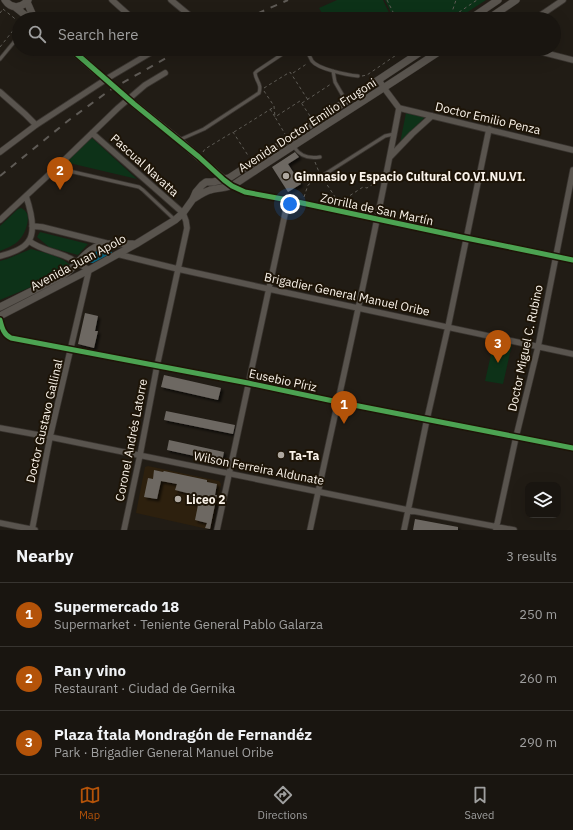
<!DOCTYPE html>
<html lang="en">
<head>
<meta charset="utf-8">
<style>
	:root { --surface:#191510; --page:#221e19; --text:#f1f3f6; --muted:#9f9f9f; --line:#373430; --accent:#b45309 }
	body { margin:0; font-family:"IBM Plex Sans",sans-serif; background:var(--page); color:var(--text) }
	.controls { position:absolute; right:12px; bottom:12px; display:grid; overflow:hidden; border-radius:8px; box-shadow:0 4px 16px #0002 }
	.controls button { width:36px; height:36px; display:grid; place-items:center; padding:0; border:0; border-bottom:1px solid var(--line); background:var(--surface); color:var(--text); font:20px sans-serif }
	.you { position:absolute; left:290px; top:204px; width:14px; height:14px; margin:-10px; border:3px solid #fff; border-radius:50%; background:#1a73e8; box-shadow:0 0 0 6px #1a73e833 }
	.badge { display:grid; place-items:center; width:26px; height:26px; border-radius:50%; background:var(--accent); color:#fff; font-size:13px; font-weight:700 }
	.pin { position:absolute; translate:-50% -33px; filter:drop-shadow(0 1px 2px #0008) }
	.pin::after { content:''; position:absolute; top:21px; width:14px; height:12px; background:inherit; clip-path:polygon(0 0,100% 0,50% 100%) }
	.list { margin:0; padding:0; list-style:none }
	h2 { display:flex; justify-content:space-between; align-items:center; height:52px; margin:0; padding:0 16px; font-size:17px }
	h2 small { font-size:13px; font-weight:400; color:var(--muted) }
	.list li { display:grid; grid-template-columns:26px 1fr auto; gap:12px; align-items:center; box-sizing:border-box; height:64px; padding:0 16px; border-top:1px solid var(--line) }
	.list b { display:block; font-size:15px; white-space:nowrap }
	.list p { margin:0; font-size:13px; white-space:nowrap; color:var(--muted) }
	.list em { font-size:13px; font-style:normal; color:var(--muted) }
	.icon { flex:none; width:22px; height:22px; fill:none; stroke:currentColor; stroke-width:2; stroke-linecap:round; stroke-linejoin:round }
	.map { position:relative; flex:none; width:573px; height:530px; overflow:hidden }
	.search { position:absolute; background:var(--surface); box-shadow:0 4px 16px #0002; left:12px; right:12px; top:12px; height:44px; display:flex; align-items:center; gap:10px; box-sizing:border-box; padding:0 14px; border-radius:22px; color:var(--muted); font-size:15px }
	.sheet { height:244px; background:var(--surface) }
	nav { display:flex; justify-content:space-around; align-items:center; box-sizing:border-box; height:56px; border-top:1px solid var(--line); background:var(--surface); font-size:11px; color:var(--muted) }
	nav a { display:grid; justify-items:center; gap:2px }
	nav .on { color:var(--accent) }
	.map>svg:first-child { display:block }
</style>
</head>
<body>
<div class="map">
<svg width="573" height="530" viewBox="0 0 573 530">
	<defs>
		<filter id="shadow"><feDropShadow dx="2.5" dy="2.5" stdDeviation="1" flood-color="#0009"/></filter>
	</defs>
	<rect width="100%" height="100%" fill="#211c15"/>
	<path fill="#2d200e" d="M148 466 219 481 221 484 212 530 136 513 145 467Z"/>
	<path fill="#0d3218" d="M337 0H383L392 19H325L319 8Z
		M385 0H486L457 19H394Z
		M406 113 425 117 400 143Z
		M92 138 137 179 65 162Z
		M21 208C23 209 25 210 26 212 31 218 25 234 20 239 14 246 7 248 0 251V226L18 209Z
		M40 232 88 244 78 255 49 247 37 237Z
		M31 249C45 253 59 255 70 265L57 276 0 300V261L7 259Z
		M494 341 512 344 503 384 485 381Z"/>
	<path fill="#07607b" d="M105 248 111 251 112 253 93 263H89L88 260C93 252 96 250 105 248Z"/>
	<path fill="#6d6862" filter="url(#shadow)" d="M295 152 299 157 288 164 301 184 288 192 272 167Z
		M85 313 98 316 95 331H98L94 348 78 344Z
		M164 375 221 388 218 400 161 387Z
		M166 411 235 425 233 434 164 420Z
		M169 440 224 452 222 462 167 450Z
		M154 470 163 472 164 471 207 480V482L217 484 215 495H217L210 529 205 528 207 523 195 520 198 505 192 503 190 500 191 494 175 490 177 484 161 481 157 499 144 497 148 478 153 479Z
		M415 519 458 527V530H413Z"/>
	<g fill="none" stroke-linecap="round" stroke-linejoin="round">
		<path stroke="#423c35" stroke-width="7" stroke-dasharray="7 3.5" stroke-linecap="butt" d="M96 71 134 104"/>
		<defs>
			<path id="service" d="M306 49C308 53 310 57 312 61 318 69 347 75 358 76
				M0 59 19 36
				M333 71 335 82 346 101
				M179 140 204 129 259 93C262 83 256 82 255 73L257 71 290 49
				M294 147C300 156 309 159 320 157
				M56 168 139 187 143 190 175 220
				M322 176 385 136 394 134"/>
			<path id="minor" d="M112 0 131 17
				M171 0 194 19
				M535 19 563 0
				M530 49 573 60
				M379 80 384 88 399 108
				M0 92 25 114 36 125
				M399 108 573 150
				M92 133 183 213 186 221 187 228 157 366 140 455 124 530
				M0 152 36 125 108 78 157 49
				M390 157 412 134 432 116
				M232 186 245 192 288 200 466 238 573 260
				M0 220 56 168 118 108 145 85 165 73
				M32 226 42 227 106 243
				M29 241C41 250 54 251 67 257 75 260 82 266 89 270L50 437 32 530
				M117 254 178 269 269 289 573 354
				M0 256C8 254 23 249 28 242 37 231 30 208 26 196
				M0 320C2 328 4 335 11 338L248 383 338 402 573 448
				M0 428 50 437 408 510 514 530
				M0 523 35 530
				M496 529 516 437 538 347 573 170
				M217 530 288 200
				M310 530C340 389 373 249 399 108
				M404 530 427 419 448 327 489 129"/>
			<path id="tertiary" d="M5 0C11 9 21 9 28 0
				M27 2 34 18
				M15 7 25 15 36 19
				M470 19 498 0
				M488 19 516 0
				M71 49 96 71
				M134 104 179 140 226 181
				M193 199C198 196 204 192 210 190 218 188 228 188 235 184 304 138 374 95 443 49
				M0 307 64 275C78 265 89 244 108 244 116 243 125 244 133 244
				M0 316 89 270 136 244 175 220 183 213 193 199 196 192 202 185 206 182H213L229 178 289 139 425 49"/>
		</defs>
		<use href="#service" stroke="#3a3530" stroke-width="4.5"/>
		<use href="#minor" stroke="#3a3530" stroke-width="7"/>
		<use href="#tertiary" stroke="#3a3530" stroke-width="8"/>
		<path stroke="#5f5c56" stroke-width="1" stroke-dasharray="3 3" stroke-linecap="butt" d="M387 0 393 12 399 19
			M3 9 19 22
			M0 13 3 9
			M446 19 452 12 456 0
			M449 19 477 0
			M0 47 19 23
			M293 73 308 63
			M362 76 367 75 405 49
			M264 88 290 72 308 100
			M264 91 274 106 275 117 285 134
			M302 103 331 84
			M270 109 275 117 300 101 310 116
			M234 132 274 107
			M203 152 205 149 233 132 249 157
			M315 162 319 172
			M324 180 339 203V204
			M304 197 308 185 318 178
			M340 202 363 187 367 188 379 180"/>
		<use href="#service" stroke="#59544e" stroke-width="3"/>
		<use href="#minor" stroke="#59544e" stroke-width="5.5"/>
		<use href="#tertiary" stroke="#59544e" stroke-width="7"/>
		<path stroke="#5f5b56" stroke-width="2" stroke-dasharray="7 7" stroke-linecap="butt" d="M245 19 288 0
			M0 176 69 120 110 90 182 49"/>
		<defs>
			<path id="cycleway" d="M71 49 134 104 199 157 224 180 232 186 245 192 288 200 466 238 573 260
				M0 320C2 328 4 335 11 338L248 383 338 402 573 448"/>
		</defs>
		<use href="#cycleway" stroke="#1d1407" stroke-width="8"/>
		<use href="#cycleway" stroke="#4ca352" stroke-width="5"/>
	</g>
	<g fill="#afa8a0" stroke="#1d1407" stroke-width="1.5">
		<circle cx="286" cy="176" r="4"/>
		<circle cx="281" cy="455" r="4"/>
		<circle cx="178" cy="499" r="4"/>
	</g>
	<g text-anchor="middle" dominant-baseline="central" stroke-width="4" stroke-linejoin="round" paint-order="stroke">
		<g font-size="12" fill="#fbf4eb" stroke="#1d1407">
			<text transform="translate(488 118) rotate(13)">Doctor Emilio Penza</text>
			<text transform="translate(307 125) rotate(-33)">Avenida Doctor Emilio Frugoni</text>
			<text transform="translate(145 165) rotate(42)">Pascual Navatta</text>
			<text transform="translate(377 209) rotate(12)">Zorrilla de San Martín</text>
			<text transform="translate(78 262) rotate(-28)">Avenida Juan Apolo</text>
			<text transform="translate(347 294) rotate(12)">Brigadier General Manuel Oribe</text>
			<text transform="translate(525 348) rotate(-78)">Doctor Miguel C. Rubino</text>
			<text transform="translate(283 380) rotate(12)">Eusebio Píriz</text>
			<text transform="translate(44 421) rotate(-77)">Doctor Gustavo Gallinal</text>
			<text transform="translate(131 440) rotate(-79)">Coronel Andrés Latorre</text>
			<text transform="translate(259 468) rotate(11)">Wilson Ferreira Aldunate</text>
		</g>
		<g font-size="12" font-weight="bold" fill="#fbf4eb" stroke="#1d1407" text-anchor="start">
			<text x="294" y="176">Gimnasio y Espacio Cultural CO.VI.NU.VI.</text>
			<text x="289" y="455">Ta-Ta</text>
			<text x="186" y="499">Liceo 2</text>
		</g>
	</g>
</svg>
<div class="controls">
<button><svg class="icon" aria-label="layers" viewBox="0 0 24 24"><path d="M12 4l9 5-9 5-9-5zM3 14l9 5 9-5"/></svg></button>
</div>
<div class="you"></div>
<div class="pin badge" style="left:344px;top:424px">1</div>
<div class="pin badge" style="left:60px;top:190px">2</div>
<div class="pin badge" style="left:498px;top:363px">3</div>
<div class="search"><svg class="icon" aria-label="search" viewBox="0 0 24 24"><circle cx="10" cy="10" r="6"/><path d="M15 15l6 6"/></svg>Search here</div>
</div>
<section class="sheet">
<h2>Nearby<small>3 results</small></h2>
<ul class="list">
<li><span class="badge">1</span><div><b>Supermercado 18</b><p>Supermarket · Teniente General Pablo Galarza</p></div><em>250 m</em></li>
<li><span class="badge">2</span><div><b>Pan y vino</b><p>Restaurant · Ciudad de Gernika</p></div><em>260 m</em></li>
<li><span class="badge">3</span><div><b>Plaza Ítala Mondragón de Fernandéz</b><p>Park · Brigadier General Manuel Oribe</p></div><em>290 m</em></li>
</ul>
</section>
<nav>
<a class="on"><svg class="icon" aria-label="map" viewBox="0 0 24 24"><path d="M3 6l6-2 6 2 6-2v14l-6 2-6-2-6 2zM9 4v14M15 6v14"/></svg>Map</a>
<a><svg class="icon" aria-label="directions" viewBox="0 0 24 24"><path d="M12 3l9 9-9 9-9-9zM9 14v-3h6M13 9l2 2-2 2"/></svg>Directions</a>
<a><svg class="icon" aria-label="saved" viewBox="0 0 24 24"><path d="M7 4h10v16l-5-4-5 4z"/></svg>Saved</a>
</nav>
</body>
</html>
